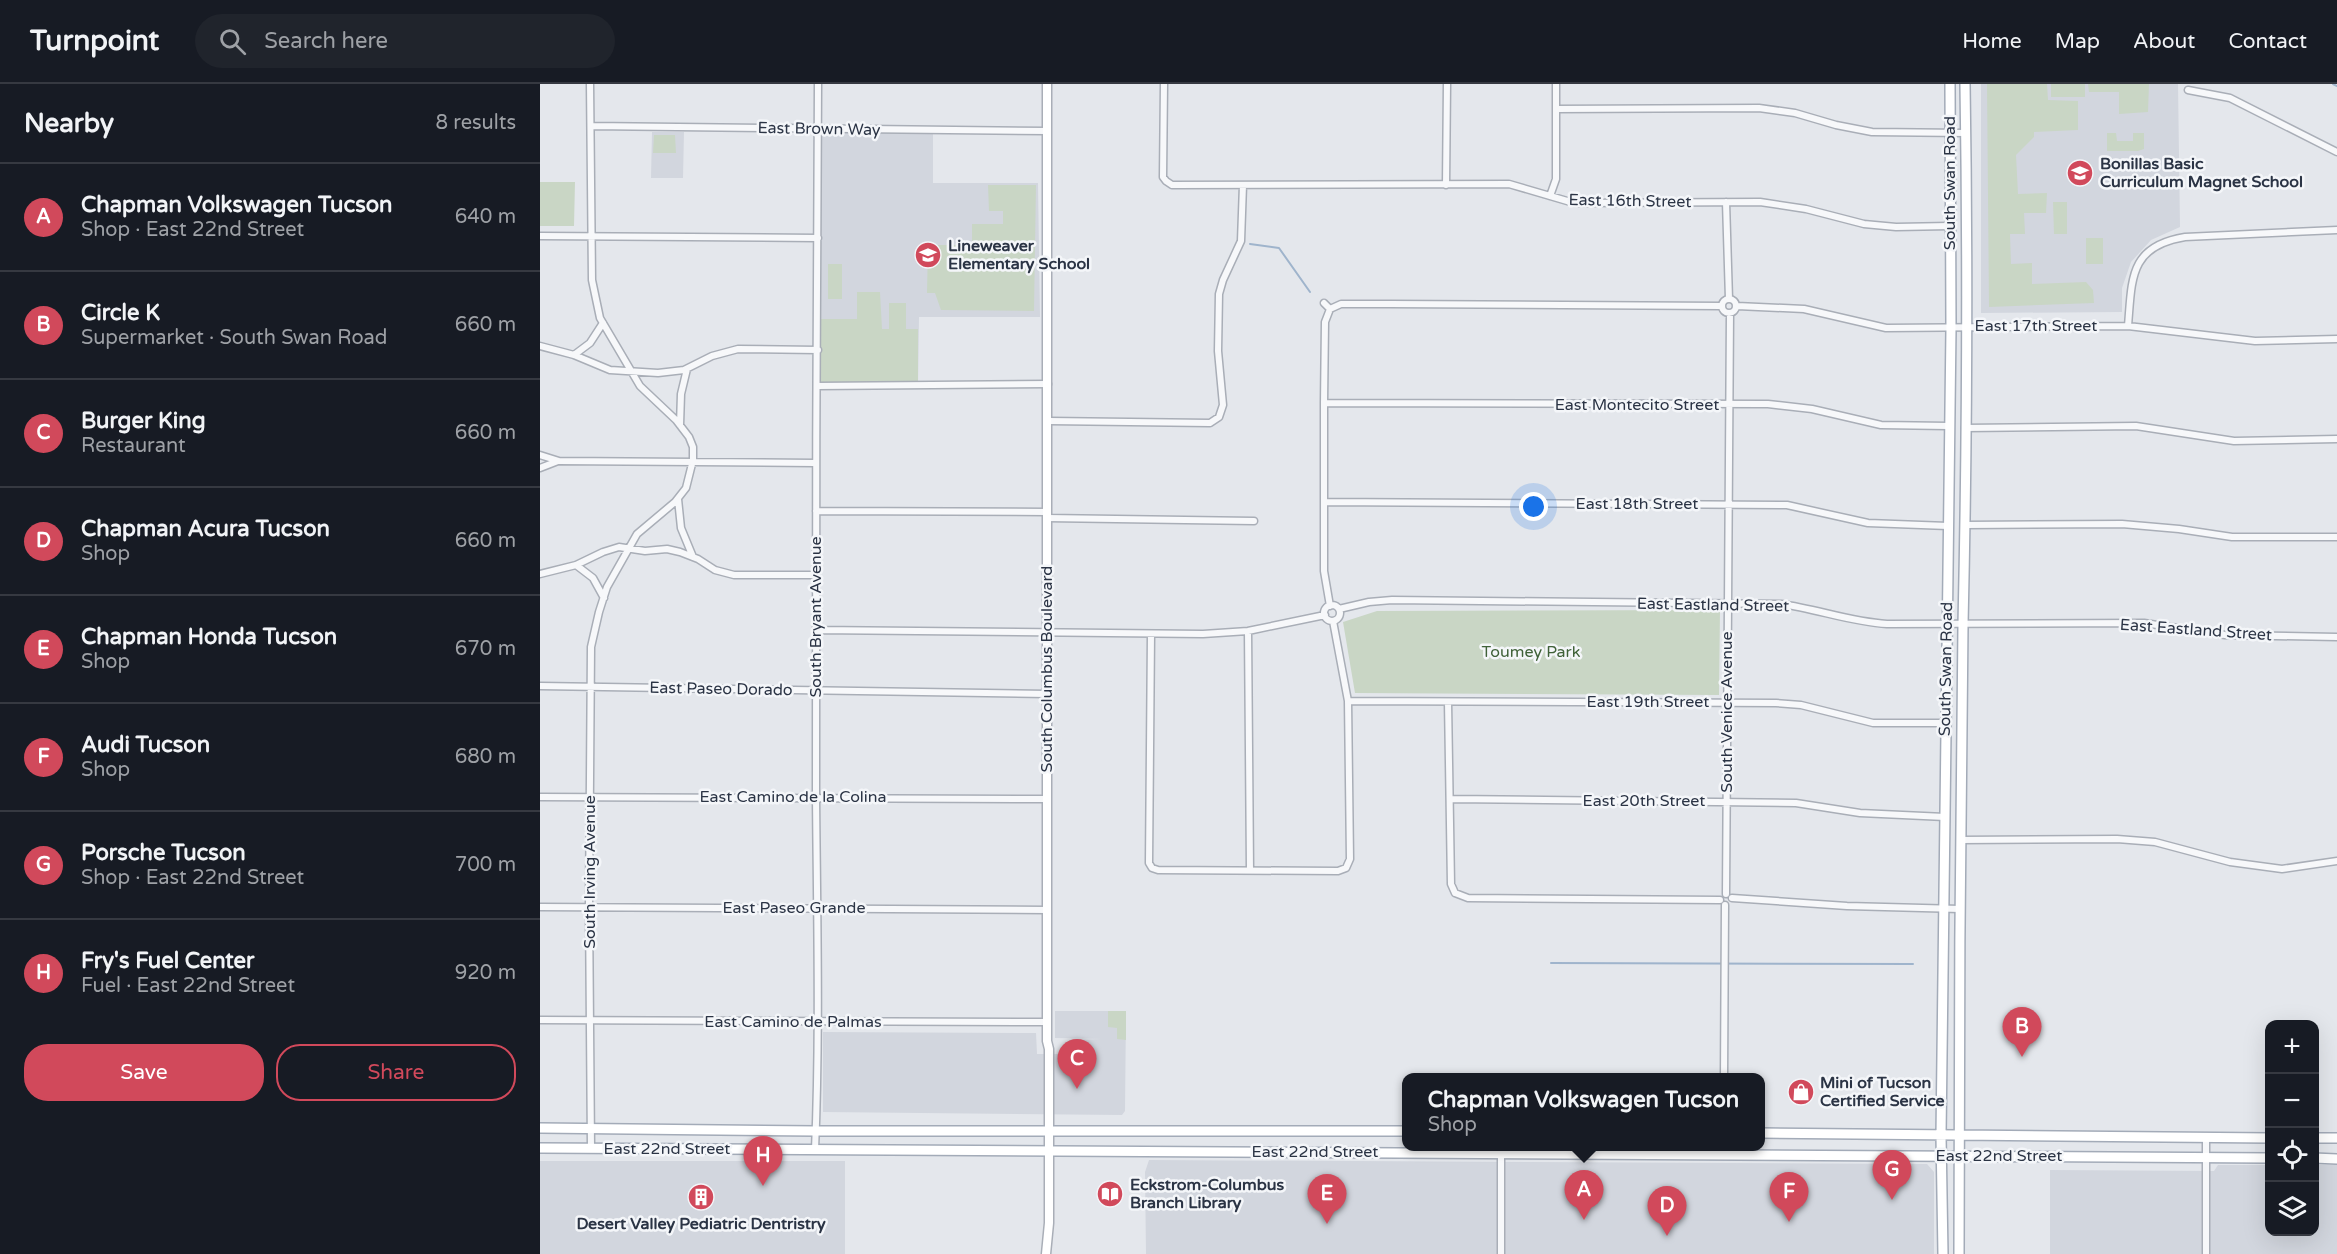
<!DOCTYPE html>
<html lang="en">
<head>
<meta charset="utf-8">
<style>
	:root { --surface:#171b24; --page:#20242c; --text:#f1f3f6; --muted:#9ea1a6; --line:#363941; --accent:#d1495b }
	body { margin:0; font-family:"Varela Round",sans-serif; background:var(--page); color:var(--text) }
	.controls { position:absolute; right:18px; bottom:18px; display:grid; overflow:hidden; border-radius:12px; box-shadow:0 6px 24px #0002 }
	.controls button { width:54px; height:54px; display:grid; place-items:center; padding:0; border:0; border-bottom:2px solid var(--line); background:var(--surface); color:var(--text); font:30px sans-serif }
	.you { position:absolute; left:994px; top:423px; width:21px; height:21px; margin:-15px; border:4px solid #fff; border-radius:50%; background:#1a73e8; box-shadow:0 0 0 9px #1a73e833 }
	.badge { display:grid; place-items:center; width:39px; height:39px; border-radius:50%; background:var(--accent); color:#fff; font-size:20px; font-weight:700 }
	.pin { position:absolute; translate:-50% -50px; filter:drop-shadow(0 2px 3px #0008) }
	.pin::after { content:''; position:absolute; top:32px; width:21px; height:18px; background:inherit; clip-path:polygon(0 0,100% 0,50% 100%) }
	.popup { position:absolute; left:862px; top:989px; width:363px; height:78px; box-sizing:border-box; display:grid; place-content:center; border-radius:12px; background:var(--surface); filter:drop-shadow(0 2px 4px #0005); font-size:20px; white-space:nowrap; color:var(--muted) }
	.popup b { font-size:22px; color:var(--text) }
	.popup::after { content:''; position:absolute; left:50%; top:100%; margin-left:-12px; border:12px solid transparent; border-top-color:var(--surface) }
	.list { margin:0; padding:0; list-style:none }
	h2 { display:flex; justify-content:space-between; align-items:center; height:78px; margin:0; padding:0 24px; font-size:26px }
	h2 small { font-size:20px; font-weight:400; color:var(--muted) }
	.list li { display:grid; grid-template-columns:39px 1fr auto; gap:18px; align-items:center; box-sizing:border-box; height:108px; padding:0 24px; border-top:2px solid var(--line) }
	.list b { display:block; font-size:22px; white-space:nowrap }
	.list p { margin:0; font-size:20px; white-space:nowrap; color:var(--muted) }
	.list em { font-size:20px; font-style:normal; color:var(--muted) }
	.actions { display:flex; gap:12px; padding:18px 24px }
	.actions a { flex:1; padding:14px 0; border:2px solid var(--accent); border-radius:24px; text-align:center; font-size:21px; color:var(--accent) }
	.actions .main { background:var(--accent); color:#fff }
	.icon { flex:none; width:33px; height:33px; fill:none; stroke:currentColor; stroke-width:2; stroke-linecap:round; stroke-linejoin:round }
	.map { position:relative; flex:none; width:1797px; height:1170px; overflow:hidden }
	header { display:flex; align-items:center; gap:36px; box-sizing:border-box; height:84px; padding:0 30px; background:var(--surface); border-bottom:2px solid var(--line) }
	header strong { font-size:28px }
	nav { display:flex; gap:33px; margin-inline-start:auto; font-size:21px }
	.search { width:420px; height:54px; background:var(--page); display:flex; align-items:center; gap:15px; box-sizing:border-box; padding:0 21px; border-radius:33px; color:var(--muted); font-size:22px }
	main { display:flex }
	aside { flex:1; background:var(--surface) }
	.map>svg:first-child { display:block }
</style>
</head>
<body>
<header>
<strong>Turnpoint</strong>
<div class="search"><svg class="icon" aria-label="search" viewBox="0 0 24 24"><circle cx="10" cy="10" r="6"/><path d="M15 15l6 6"/></svg>Search here</div>
<nav><a>Home</a><a>Map</a><a>About</a><a>Contact</a></nav>
</header>
<main>
<aside>
<h2>Nearby<small>8 results</small></h2>
<ul class="list">
<li><span class="badge">A</span><div><b>Chapman Volkswagen Tucson</b><p>Shop · East 22nd Street</p></div><em>640 m</em></li>
<li><span class="badge">B</span><div><b>Circle K</b><p>Supermarket · South Swan Road</p></div><em>660 m</em></li>
<li><span class="badge">C</span><div><b>Burger King</b><p>Restaurant</p></div><em>660 m</em></li>
<li><span class="badge">D</span><div><b>Chapman Acura Tucson</b><p>Shop</p></div><em>660 m</em></li>
<li><span class="badge">E</span><div><b>Chapman Honda Tucson</b><p>Shop</p></div><em>670 m</em></li>
<li><span class="badge">F</span><div><b>Audi Tucson</b><p>Shop</p></div><em>680 m</em></li>
<li><span class="badge">G</span><div><b>Porsche Tucson</b><p>Shop · East 22nd Street</p></div><em>700 m</em></li>
<li><span class="badge">H</span><div><b>Fry's Fuel Center</b><p>Fuel · East 22nd Street</p></div><em>920 m</em></li>
</ul>
<div class="actions"><a class="main">Save</a><a>Share</a></div>
</aside>
<div class="map">
<svg width="1797" height="1170" viewBox="0 0 1797 1170">
	<rect width="100%" height="100%" fill="#e4e7ec"/>
	<path fill="#d2d6de" d="M1441 0H1638L1640 143 1611 156 1591 178 1582 204V228L1441 229Z
		M278 45 393 46V99H498L500 233H379L378 301 277 302Z
		M112 48H144L143 94H111Z
		M515 927H586L585 1027 582 1031 283 1028V948L496 949 497 970H528L529 956 561 955 515 954Z
		M609 1076 1387 1080 1394 1088V1170H606L605 1088Z
		M0 1077H305V1170H0Z
		M1678 1081H1729L1730 1148H1774L1775 1081H1797V1170H1510V1086L1674 1087Z"/>
	<path fill="#c9d6c5" d="M1447 0H1507L1508 16 1538 17V46L1494 48V53L1476 71 1478 110 1507 109 1506 129H1484L1485 150H1470L1471 180 1492 179V200L1546 198 1553 206 1554 219 1449 223Z
		M1511 0H1545V13H1511Z
		M1548 0H1609L1608 28 1579 30V8H1549Z
		M1567 49H1576L1577 57H1593V49H1604V65L1598 67H1567Z
		M114 51H135L136 69H113Z
		M0 98H35L34 142H0Z
		M448 101H496L494 227 401 226 395 209H387L388 161H432V140H463V127H449Z
		M1513 118H1527V150H1514Z
		M1546 154H1563V180H1546Z
		M288 180H302V215H288Z
		M317 208H340L342 245H349V219H366V245H378V297H342V301L277 302 278 235H317Z
		M1180 526 1179 611 815 609 803 538 837 527Z
		M568 927H586V956L577 955V944L568 943Z"/>
	<g fill="none" stroke-linecap="round" stroke-linejoin="round">
		<path stroke="#9fb4cc" stroke-width="2" d="M1793 0 1797 2
			M710 160 739 164 770 208
			M1011 879 1373 880"/>
		<defs>
			<path id="street" d="M50 0 52 196 60 234 100 302 136 336 149 353 153 363V376L146 404 135 418 97 450 67 503 59 528 51 563 49 823 51 1064
				M624 0 623 93 626 97 632 101 969 100 1034 119 1220 118 1266 125 1324 140 1356 143 1410 142
				M1648 6 1690 14 1797 68
				M1016 25 1219 24 1255 29 1296 41 1332 48 1426 49
				M51 42 507 47
				M906 101 907 0
				M1010 112 1016 95V0
				M1186 118 1189 215
				M0 152 278 154
				M1182 222a7 7 0 1 1 14 0a7 7 0 1 1-14 0Z
				M784 219 790 225 801 220H850L1182 222
				M1197 222 1264 225 1346 244 1588 242 1715 257 1797 255
				M1588 242C1592 195 1589 162 1645 153L1797 146
				M0 262 34 271 70 286 118 289 144 286 172 272 198 265 278 266
				M34 271 50 259 63 239
				M277 302 508 300
				M784 319 1228 320 1272 325 1341 341 1408 342
				M509 337 670 339 679 333 683 321 678 267 679 210 683 196 701 157 703 101
				M140 341 141 310 147 285
				M1425 344 1596 342 1694 357 1797 355
				M0 371 19 377 275 379
				M0 384 18 377
				M138 415 141 444 153 473
				M784 418 1247 421 1328 439 1408 442
				M276 427 507 428
				M507 434 714 437
				M1426 441 1582 440 1639 445 1692 453H1797
				M36 481 53 494 64 514
				M0 490 36 481 63 468 79 463 105 467 127 465 140 468 158 475 175 486 194 491H276
				M784 529a8 8 0 1 1 16 0a8 8 0 1 1-16 0Z
				M790 522 784 487V319L785 238 790 225
				M799 525 829 518 852 516 1241 520C1277 525 1311 538 1347 540L1604 539 1685 551 1797 553
				M277 546 663 550 708 547 785 531
				M708 547 710 786
				M611 550 609 779 612 784 618 786 798 787 806 784 810 775 808 617 793 537
				M0 602 507 610
				M808 617 1236 619 1261 621 1333 639H1404
				M908 618 911 800 915 809
				M0 713 507 715
				M911 715 1256 719 1320 729 1405 733
				M1421 756 1577 755 1615 758 1690 778 1742 785 1797 777
				M915 809 928 814 1180 816
				M1186 810 1190 229
				M1192 814 1307 822 1420 825
				M0 823 507 826
				M0 936 507 938
				M1184 994 1185 821
				M275 1066C280 948 277 830 276 712 276 475 276 237 278 0
				M961 1170V1062
				M1666 1170V1053"/>
			<path id="secondary" d="M506 1170 509 1139V965L507 957V0"/>
			<path id="primary" d="M0 1044 276 1047H867
				M1221 1049 1730 1054
				M1774 1054H1797
				M0 1064 1730 1074
				M1774 1074 1797 1075
				M1403 1170 1401 1052 1411 244 1410 0
				M1419 1170C1419 960 1420 751 1423 541 1427 361 1428 180 1425 0"/>
		</defs>
		<use href="#street" stroke="#a9aeb7" stroke-width="9"/>
		<use href="#secondary" stroke="#a9aeb7" stroke-width="11"/>
		<use href="#primary" stroke="#a3abb8" stroke-width="12"/>
		<use href="#street" stroke="#f7f8fa" stroke-width="6"/>
		<use href="#secondary" stroke="#fff" stroke-width="8"/>
		<use href="#primary" stroke="#fff" stroke-width="9"/>
	</g>
	<defs>
		<symbol id="school-disc" viewBox="-11 -11 22 22"><circle r="9.5" fill="#d1495b" stroke="#f4f6f9"/><path d="M0-5L7-2L0 1L-7-2ZM-4 1L0 2.5L4 1V4Q0 6-4 4Z" fill="#fff"/></symbol>
		<symbol id="shop-disc" viewBox="-11 -11 22 22"><circle r="9.5" fill="#d1495b" stroke="#f4f6f9"/><path d="M-5-2.5h2.3a2.7 3.5 0 0 1 5.4 0H5L5.5 6h-11ZM-1.5-2.5h3a1.5 2.3 0 0 0-3 0Z" fill="#fff"/></symbol>
		<symbol id="library-disc" viewBox="-11 -11 22 22"><circle r="9.5" fill="#d1495b" stroke="#f4f6f9"/><path d="M-6-4Q-3-5.5-.7-3.5V5Q-3 3-6 4ZM6-4Q3-5.5 .7-3.5V5Q3 3 6 4Z" fill="#fff"/></symbol>
		<symbol id="building-disc" viewBox="-11 -11 22 22"><circle r="9.5" fill="#d1495b" stroke="#f4f6f9"/><path d="M-4-6H4V6H1V3H-1V6H-4ZM-2.5-4.3h1.7v1.8h-1.7ZM.8-4.3h1.7v1.8H.8ZM-2.5-1h1.7V.8h-1.7ZM.8-1h1.7V.8H.8Z" fill="#fff"/></symbol>
	</defs>
	<g fill-rule="evenodd">
		<use href="#school-disc" x="1525" y="74" width="30" height="30"/>
		<use href="#school-disc" x="373" y="156" width="30" height="30"/>
		<use href="#shop-disc" x="1246" y="993" width="30" height="30"/>
		<use href="#library-disc" x="555" y="1095" width="30" height="30"/>
		<use href="#building-disc" x="146" y="1098" width="30" height="30"/>
	</g>
	<g text-anchor="middle" dominant-baseline="central" stroke-width="5" stroke-linejoin="round" paint-order="stroke">
		<g font-size="16" fill="#2b3445" stroke="#f4f6f9">
			<text transform="translate(279 45) rotate(1)">East Brown Way</text>
			<text transform="translate(1410 99) rotate(-90)">South Swan Road</text>
			<text transform="translate(1090 117) rotate(1)">East 16th Street</text>
			<text x="1496" y="242">East 17th Street</text>
			<text x="1097" y="321">East Montecito Street</text>
			<text x="1097" y="420">East 18th Street</text>
			<text transform="translate(1173 521) rotate(1)">East Eastland Street</text>
			<text transform="translate(276 533) rotate(-90)">South Bryant Avenue</text>
			<text transform="translate(1656 546) rotate(4)">East Eastland Street</text>
			<text transform="translate(507 585) rotate(-90)">South Columbus Boulevard</text>
			<text transform="translate(1406 585) rotate(-89)">South Swan Road</text>
			<text transform="translate(181 605) rotate(1)">East Paseo Dorado</text>
			<text x="1108" y="618">East 19th Street</text>
			<text transform="translate(1187 628) rotate(-90)">South Venice Avenue</text>
			<text x="253" y="713">East Camino de la Colina</text>
			<text x="1104" y="717">East 20th Street</text>
			<text transform="translate(50 788) rotate(-90)">South Irving Avenue</text>
			<text x="254" y="824">East Paseo Grande</text>
			<text x="253" y="938">East Camino de Palmas</text>
			<text x="127" y="1065">East 22nd Street</text>
			<text x="775" y="1068">East 22nd Street</text>
			<text x="1459" y="1072">East 22nd Street</text>
		</g>
		<g font-size="16" font-weight="bold" fill="#2b3445" stroke="#f4f6f9" text-anchor="start">
			<text x="1560" y="80">Bonillas Basic<tspan x="1560" dy="18">Curriculum Magnet School</tspan></text>
			<text x="408" y="162">Lineweaver<tspan x="408" dy="18">Elementary School</tspan></text>
			<text x="1280" y="999">Mini of Tucson<tspan x="1280" dy="18">Certified Service</tspan></text>
			<text x="590" y="1101">Eckstrom-Columbus<tspan x="590" dy="18">Branch Library</tspan></text>
			<text x="161" y="1140" text-anchor="middle">Desert Valley Pediatric Dentristry</text>
		</g>
		<g font-size="16" fill="#3f6138" stroke="#f4f6f9">
			<text x="991" y="568">Toumey Park</text>
		</g>
	</g>
</svg>
<div class="controls">
<button>+</button>
<button>−</button>
<button><svg class="icon" aria-label="locate" viewBox="0 0 24 24"><circle cx="12" cy="12" r="6"/><path d="M12 2v4M12 18v4M2 12h4M18 12h4"/></svg></button>
<button><svg class="icon" aria-label="layers" viewBox="0 0 24 24"><path d="M12 4l9 5-9 5-9-5zM3 14l9 5 9-5"/></svg></button>
</div>
<div class="you"></div>
<div class="pin badge" style="left:1044px;top:1136px">A</div>
<div class="popup"><b>Chapman Volkswagen Tucson</b>Shop</div>
<div class="pin badge" style="left:1482px;top:973px">B</div>
<div class="pin badge" style="left:537px;top:1005px">C</div>
<div class="pin badge" style="left:1127px;top:1152px">D</div>
<div class="pin badge" style="left:787px;top:1140px">E</div>
<div class="pin badge" style="left:1249px;top:1138px">F</div>
<div class="pin badge" style="left:1352px;top:1116px">G</div>
<div class="pin badge" style="left:223px;top:1102px">H</div>
</div>
</main>
</body>
</html>
